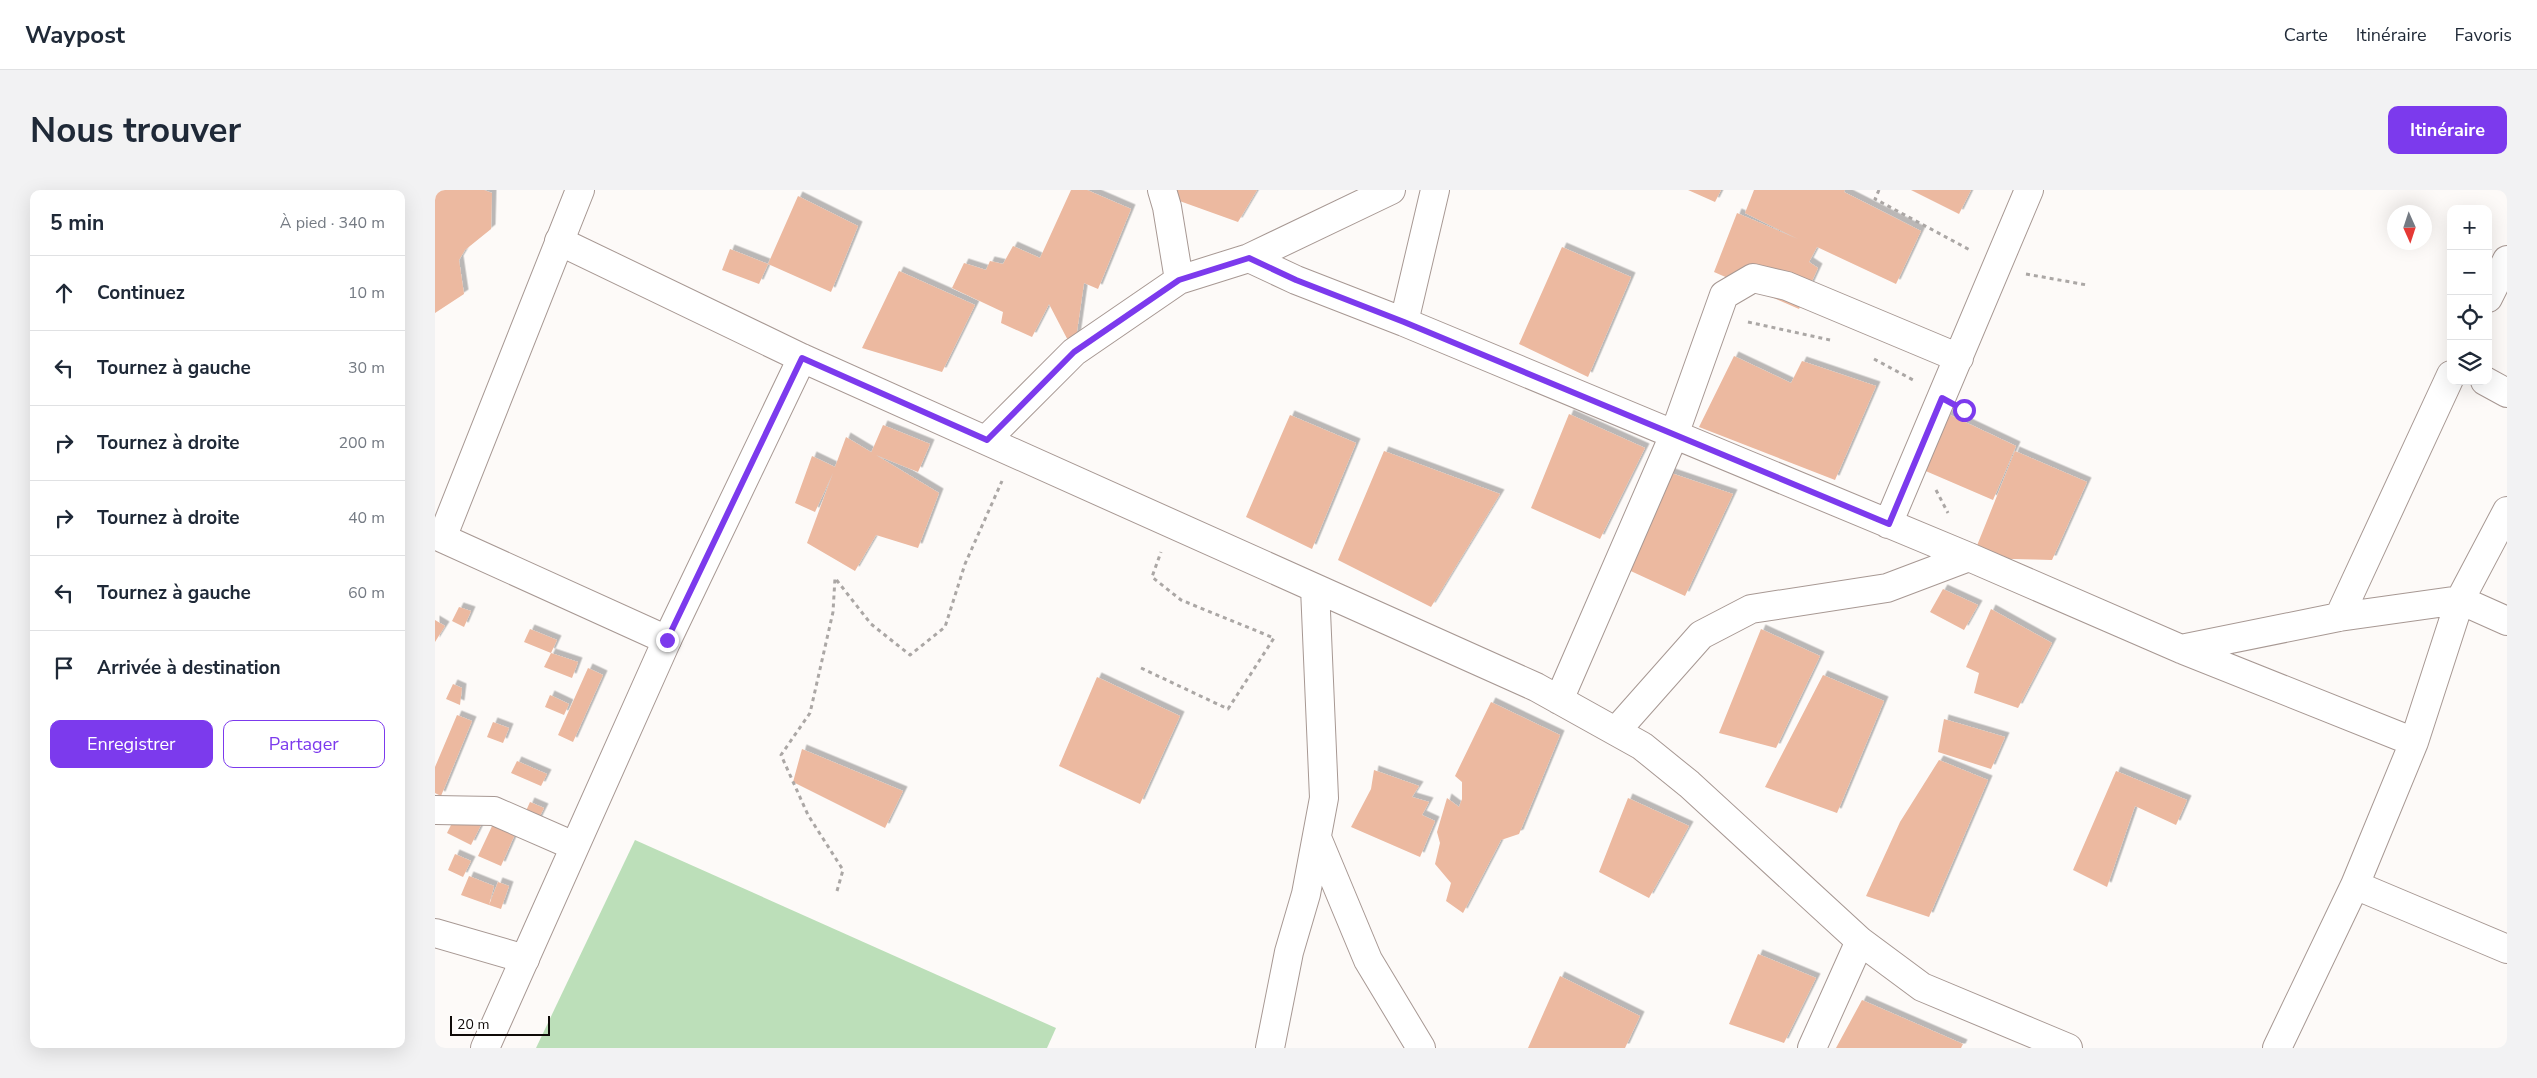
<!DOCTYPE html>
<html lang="fr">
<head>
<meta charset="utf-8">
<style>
	:root { --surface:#fff; --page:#f2f2f3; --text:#1f2937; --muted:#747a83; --line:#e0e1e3; --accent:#7c3aed }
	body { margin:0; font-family:"Nunito Sans",sans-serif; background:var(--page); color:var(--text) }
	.controls { position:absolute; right:15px; top:15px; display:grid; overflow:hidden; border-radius:10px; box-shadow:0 5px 20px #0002 }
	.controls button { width:45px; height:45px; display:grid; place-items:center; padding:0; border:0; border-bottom:1px solid var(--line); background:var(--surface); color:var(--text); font:25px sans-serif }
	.compass { position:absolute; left:1952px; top:15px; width:45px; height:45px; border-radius:50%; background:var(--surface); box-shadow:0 5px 20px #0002; rotate:177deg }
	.scale { position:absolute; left:15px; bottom:12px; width:100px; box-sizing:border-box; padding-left:5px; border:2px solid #0f0a08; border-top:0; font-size:14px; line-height:18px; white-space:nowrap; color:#0f0a08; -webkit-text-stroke:4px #fff; paint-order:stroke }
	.stop { position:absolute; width:15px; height:15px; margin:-11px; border:4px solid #7c3aed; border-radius:50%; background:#fff }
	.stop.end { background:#7c3aed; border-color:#fff; box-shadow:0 1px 5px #0008 }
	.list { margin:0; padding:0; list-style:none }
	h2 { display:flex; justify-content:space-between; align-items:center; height:65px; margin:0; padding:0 20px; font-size:21px }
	h2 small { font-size:16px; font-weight:400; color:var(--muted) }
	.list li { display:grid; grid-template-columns:32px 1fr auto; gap:15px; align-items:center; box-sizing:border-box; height:75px; padding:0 20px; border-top:1px solid var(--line) }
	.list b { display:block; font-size:19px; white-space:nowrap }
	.list em { font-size:16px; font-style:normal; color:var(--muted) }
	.actions { display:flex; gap:10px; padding:15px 20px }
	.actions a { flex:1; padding:11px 0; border:1px solid var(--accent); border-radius:10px; text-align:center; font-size:18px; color:var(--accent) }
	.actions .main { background:var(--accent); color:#fff }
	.icon { flex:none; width:28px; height:28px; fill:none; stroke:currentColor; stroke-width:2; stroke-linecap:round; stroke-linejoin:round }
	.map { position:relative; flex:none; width:2072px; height:858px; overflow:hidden; border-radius:10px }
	header { display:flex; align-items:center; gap:30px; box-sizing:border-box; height:70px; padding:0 25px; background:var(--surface); border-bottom:1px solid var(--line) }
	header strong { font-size:24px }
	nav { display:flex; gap:28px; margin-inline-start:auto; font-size:18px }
	.intro { display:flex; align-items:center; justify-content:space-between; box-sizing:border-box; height:120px; padding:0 30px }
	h1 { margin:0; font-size:35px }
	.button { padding:12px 22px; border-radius:10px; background:var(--accent); color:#fff; font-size:18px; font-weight:700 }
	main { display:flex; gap:30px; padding:0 30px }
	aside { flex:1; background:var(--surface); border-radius:10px; box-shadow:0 5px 20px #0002 }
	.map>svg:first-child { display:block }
</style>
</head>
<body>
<header>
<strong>Waypost</strong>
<nav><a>Carte</a><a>Itinéraire</a><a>Favoris</a></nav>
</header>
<div class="intro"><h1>Nous trouver</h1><a class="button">Itinéraire</a></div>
<main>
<aside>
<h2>5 min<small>À pied · 340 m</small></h2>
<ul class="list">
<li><svg class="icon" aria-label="ahead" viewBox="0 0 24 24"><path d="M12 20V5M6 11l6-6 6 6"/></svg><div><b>Continuez</b></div><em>10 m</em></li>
<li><svg class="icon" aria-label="left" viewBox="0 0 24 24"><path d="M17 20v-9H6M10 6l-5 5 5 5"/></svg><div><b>Tournez à gauche</b></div><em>30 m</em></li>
<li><svg class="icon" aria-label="right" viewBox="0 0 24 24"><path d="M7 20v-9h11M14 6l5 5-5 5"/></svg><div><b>Tournez à droite</b></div><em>200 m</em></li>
<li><svg class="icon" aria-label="right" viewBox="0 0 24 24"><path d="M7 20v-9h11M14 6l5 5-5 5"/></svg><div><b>Tournez à droite</b></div><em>40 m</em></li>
<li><svg class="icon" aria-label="left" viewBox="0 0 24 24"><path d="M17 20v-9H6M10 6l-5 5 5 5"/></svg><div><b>Tournez à gauche</b></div><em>60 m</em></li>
<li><svg class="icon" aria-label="arrive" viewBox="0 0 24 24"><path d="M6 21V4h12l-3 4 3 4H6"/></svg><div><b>Arrivée à destination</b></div></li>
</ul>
<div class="actions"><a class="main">Enregistrer</a><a>Partager</a></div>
</aside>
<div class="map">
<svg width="2072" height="858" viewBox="0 0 2072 858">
	<defs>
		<filter id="shadow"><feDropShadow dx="4.5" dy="-4.5" stdDeviation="0" flood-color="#0004"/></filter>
	</defs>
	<rect width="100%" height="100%" fill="#fdfaf8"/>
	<path fill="#bcdfb9" d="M200 650 621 838 612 858H101Z"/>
	<path fill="#ecb9a0" filter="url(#shadow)" d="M7 0H49L57 3 56 39 30 60 24 70 29 104 0 123V4Z
		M636 0H652L696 19 663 99 649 93 639 162 614 114 597 147 566 133 568 122 517 98 529 73 551 80 555 71 568 74 578 56 605 68Z
		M742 0H822L803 32 739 9Z
		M1253 0H1286L1280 12Z
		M1319 0H1410L1409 2 1486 41 1461 94 1382 57 1374 72 1383 78 1364 119 1279 82 1302 23 1363 49 1310 23Z
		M1476 0H1536L1524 24Z
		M363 6 423 36 396 102 333 74Z
		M1127 57 1196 87 1153 187 1084 154Z
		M295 59 333 74 324 94 287 80Z
		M464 81 540 115 507 182 427 158Z
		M1299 166 1356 193 1367 171 1441 196 1400 290 1264 237Z
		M1134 224 1210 258 1165 349 1096 318Z
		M1513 224 1581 256 1558 310 1486 279Z
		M855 225 921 253 877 359 811 327Z
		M448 235 495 254 483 282 436 263Z
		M411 247 504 303 483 358 441 345 420 381 372 353 398 283 380 322 360 313 377 266 400 277Z
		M949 261 1065 304 996 417 903 370Z
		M1580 261 1652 292 1617 370 1537 368Z
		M1230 281 1298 304 1250 406 1187 377Z
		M1508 399 1543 415 1529 440 1495 422Z
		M24 417 36 421 29 437 17 431Z
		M1556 419 1617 453 1583 518 1539 503 1544 483 1531 477Z
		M0 430 10 436 0 452Z
		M95 439 122 450 116 463 89 452Z
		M1326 439 1385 466 1341 558 1284 543Z
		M116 463 143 472 137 488 109 477Z
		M153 478 168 485 138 552 123 545Z
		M1388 485 1449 511 1402 623 1330 597Z
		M662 487 745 526 705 614 624 576Z
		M18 494 27 498 25 515 11 509Z
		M115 505 134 514 129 525 110 517Z
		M1056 512 1125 545 1084 644 1066 650 1028 723 1011 711 1016 693 1000 674 1005 653 1002 642 1012 608 1024 617 1027 609V592L1020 586Z
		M22 525 37 531 6 606 0 603V577Z
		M1509 529 1570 547 1556 579 1503 562Z
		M58 532 74 538 68 553 52 547Z
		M367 559 468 601 450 638 358 592Z
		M1504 570 1553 590 1494 727 1431 706 1465 632Z
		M82 571 112 584 106 596 76 583Z
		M939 580 984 596 977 607 994 612 987 625 1000 631 985 667 916 637 936 599Z
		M1681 581 1752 610 1741 635 1700 616 1672 697 1638 680Z
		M1193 608 1254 636 1214 708 1164 682Z
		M95 612 109 618 99 638 86 632Z
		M27 613 51 625 36 655 12 643Z
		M58 634 80 644 66 676 43 666Z
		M20 664 36 671 28 687 13 680Z
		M34 686 59 696 54 715 26 705Z
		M63 692 74 696 66 719 54 715Z
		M1323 764 1381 788 1349 853 1294 834Z
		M1125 786 1205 826 1190 858H1093Z
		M1427 810 1528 854 1526 858H1401Z"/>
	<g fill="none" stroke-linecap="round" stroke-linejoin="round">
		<defs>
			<path id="street" d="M727 0 732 17 744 90
				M124 51 367 168 1101 497 1207 556 1254 594 1425 751 1487 797 1633 858
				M814 68 861 90 969 132 1534 367 1746 459 1979 552
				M2053 108 2072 70
				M969 132 1000 0
				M2050 191 2072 203
				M551 250 639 162 744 90 814 68 956 0
				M1453 334 1594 0
				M1904 427 2016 185
				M232 450 367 168
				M1746 459 1904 427 2025 410 2072 431
				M1124 510 1239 245 1289 105 1318 88 1352 96 1524 168
				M1181 541 1266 445 1316 419 1452 398 1534 367
				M0 620 59 621 139 656
				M883 650 933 770 986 858
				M1920 695 2072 759
				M0 743 90 769
				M835 858 854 762 871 704 889 608 880 398
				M1377 858 1425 751
				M1842 858 1920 695 1979 552 2025 410 2072 321"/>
			<path id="secondary" d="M50 858 232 450 7 348 145 0"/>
		</defs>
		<use href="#street" stroke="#a79893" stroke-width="30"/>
		<use href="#secondary" stroke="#a79893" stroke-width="30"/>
		<path stroke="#aba7a5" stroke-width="3" stroke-dasharray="4 4" stroke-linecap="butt" d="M1444 0 1440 9 1535 60
			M1591 84 1652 95
			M1313 132 1395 150
			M1439 169 1480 191
			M1501 300 1513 323
			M706 478 793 519 839 448 746 410 717 387 726 362
			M402 701 408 680 373 625 346 565 375 523 398 422 400 388 436 434 475 465 510 437 530 374 567 291"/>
		<use href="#street" stroke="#fff" stroke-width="28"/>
		<use href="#secondary" stroke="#fff" stroke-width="28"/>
	</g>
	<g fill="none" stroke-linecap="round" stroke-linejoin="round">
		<path stroke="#7c3aed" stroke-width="6" d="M232 450 367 168 552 250 639 162 744 90 814 68 861 90 969 132 1454 334 1507 208 1529 220"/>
	</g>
</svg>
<div class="controls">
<button>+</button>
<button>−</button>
<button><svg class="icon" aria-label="locate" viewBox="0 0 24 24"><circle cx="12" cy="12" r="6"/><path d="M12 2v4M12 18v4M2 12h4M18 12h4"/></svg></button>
<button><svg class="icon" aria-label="layers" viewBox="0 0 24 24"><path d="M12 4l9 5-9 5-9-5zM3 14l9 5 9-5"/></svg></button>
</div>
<svg class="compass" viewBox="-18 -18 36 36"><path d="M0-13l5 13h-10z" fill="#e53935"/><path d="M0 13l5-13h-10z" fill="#747a83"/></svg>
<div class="scale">20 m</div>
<div class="stop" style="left:1529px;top:220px"></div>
<div class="stop end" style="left:232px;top:450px"></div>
</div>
</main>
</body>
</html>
